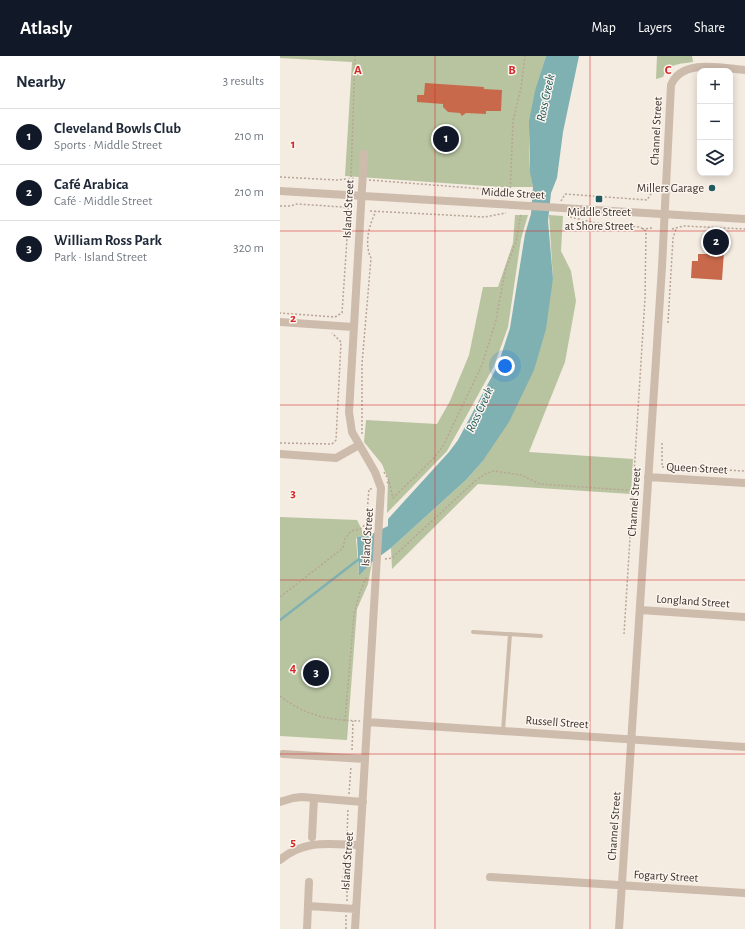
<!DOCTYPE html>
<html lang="en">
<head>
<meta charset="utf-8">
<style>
	:root { --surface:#fff; --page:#f6f6f7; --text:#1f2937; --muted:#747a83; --line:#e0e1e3; --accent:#111827 }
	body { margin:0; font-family:"Alegreya Sans",sans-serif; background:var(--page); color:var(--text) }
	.controls { position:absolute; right:12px; top:12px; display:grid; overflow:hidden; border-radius:8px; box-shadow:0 2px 10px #0003 }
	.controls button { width:36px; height:36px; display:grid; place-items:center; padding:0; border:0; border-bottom:1px solid var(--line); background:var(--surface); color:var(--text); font:20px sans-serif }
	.you { position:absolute; left:225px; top:310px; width:14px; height:14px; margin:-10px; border:3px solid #fff; border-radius:50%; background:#1a73e8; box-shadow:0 0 0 6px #1a73e833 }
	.badge { display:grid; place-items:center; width:26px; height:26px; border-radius:50%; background:var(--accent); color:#fff; font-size:13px; font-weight:700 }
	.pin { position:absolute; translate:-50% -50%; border:2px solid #fff; box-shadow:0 1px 4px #0006 }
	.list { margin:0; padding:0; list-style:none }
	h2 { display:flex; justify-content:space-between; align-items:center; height:52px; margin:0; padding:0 16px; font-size:17px }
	h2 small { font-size:13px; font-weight:400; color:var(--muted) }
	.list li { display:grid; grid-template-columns:26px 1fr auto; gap:12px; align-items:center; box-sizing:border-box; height:56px; padding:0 16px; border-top:1px solid var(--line) }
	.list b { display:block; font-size:15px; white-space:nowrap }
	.list p { margin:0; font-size:13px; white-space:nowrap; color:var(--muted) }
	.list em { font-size:13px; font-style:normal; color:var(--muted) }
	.icon { flex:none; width:22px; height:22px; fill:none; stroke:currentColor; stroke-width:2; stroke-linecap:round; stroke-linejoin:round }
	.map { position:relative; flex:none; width:465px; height:873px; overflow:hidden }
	header { display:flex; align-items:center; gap:24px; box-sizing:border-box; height:56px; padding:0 20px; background:var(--accent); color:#fff }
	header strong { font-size:19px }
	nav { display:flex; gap:22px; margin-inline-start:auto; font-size:14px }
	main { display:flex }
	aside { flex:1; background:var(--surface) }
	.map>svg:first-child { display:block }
</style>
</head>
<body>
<header>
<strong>Atlasly</strong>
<nav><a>Map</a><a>Layers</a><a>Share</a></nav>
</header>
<main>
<aside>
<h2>Nearby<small>3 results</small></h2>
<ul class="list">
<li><span class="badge">1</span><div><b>Cleveland Bowls Club</b><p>Sports · Middle Street</p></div><em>210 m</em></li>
<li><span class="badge">2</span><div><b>Café Arabica</b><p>Café · Middle Street</p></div><em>210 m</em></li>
<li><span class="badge">3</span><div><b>William Ross Park</b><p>Park · Island Street</p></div><em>320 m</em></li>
</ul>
</aside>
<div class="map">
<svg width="465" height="873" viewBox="0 0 465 873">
	<rect width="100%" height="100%" fill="#f4ebe1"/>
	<path fill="#b8c4a0" d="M0 0H266C253 43 243 86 253 131H220L65 120 72 6 0 2Z
		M377 0H412L413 6C400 8 389 7 383 21L376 23Z
		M235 159H248L241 183 228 271 214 310 167 395 107 457 108 423 102 408 84 386 86 364 157 368 170 345 189 299 203 231H218L233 187Z
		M269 159 283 160 281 195 291 215 296 245 285 306 249 396 353 403 351 438 198 428 112 513 111 492 186 424 202 406 273 222Z
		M0 461 77 464 85 480 77 481 76 483 79 520 92 506 88 528 77 553 67 684 0 680Z"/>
	<path fill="#7fb0b2" d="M266 0H299L283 76 277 122 271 137 268 165 273 222 266 273 254 314 229 366 202 406 186 424 111 492 92 506 79 520 77 481 90 479 108 470V463L169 396 178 384 218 309 230 272 245 178 251 158 253 131 250 117 249 65 255 35Z"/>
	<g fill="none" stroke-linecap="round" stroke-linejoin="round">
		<path stroke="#7fb0b2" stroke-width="2.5" d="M0 564 79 503"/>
	</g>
	<path fill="#c8694b" d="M145 27 204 31V33L222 34 221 55H206V58L186 57 182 60 180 57 168 56 163 51V48L137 46V39H144Z
		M428 180 445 181 442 224 411 222 412 205H418V198H427Z"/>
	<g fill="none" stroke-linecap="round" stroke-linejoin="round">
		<path stroke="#b9a596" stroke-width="1.5" stroke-dasharray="2 2" stroke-linecap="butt" d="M0 121 58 124 75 122
			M71 121 75 0
			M89 124 230 135
			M230 140 233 65 241 32 245 0
			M281 145 285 138 367 144 374 133H379
			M0 150H10L17 148 63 151 69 153 62 257 55 261 0 257
			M90 155 205 161 226 157
			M290 161 316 167 360 171 366 175 365 242 344 578
			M362 173 373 172
			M392 173 404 170 465 173
			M388 267 393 182 396 173
			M82 378V308L91 202C84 188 89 169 96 155
			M0 387 52 388 56 384 61 286 52 277
			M382 387V411L465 415
			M104 416 109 425
			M107 427 109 425 113 442 153 403 163 390 202 309 216 264 225 215 236 186 241 157
			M87 468 90 475
			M105 503 112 502 195 425 205 418 214 415 241 419 260 428 360 435
			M0 541 63 492 65 483 71 475 80 473 86 468 89 433H93
			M0 640C26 660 48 664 80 665
			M65 665 74 558 80 536 87 520
			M72 694 73 665
			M69 738 71 710
			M67 780 68 752
			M66 796 63 824 67 833V845
			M66 873V859"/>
		<path stroke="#cdbbac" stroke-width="4" d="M193 576 261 580
			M223 675 230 578"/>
		<path stroke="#cdbbac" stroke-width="8" d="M0 135 465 163
			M0 266 73 271
			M0 398 56 402 79 389
			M368 421 465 427
			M360 554 465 561
			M87 666 465 691
			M3 698 85 703
			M0 746 13 742 22 741 83 746
			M32 781 34 742
			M0 804C25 783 49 788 80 789
			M210 821 465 837
			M28 850 76 853
			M27 873 29 826
			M75 873 101 432 95 416 72 376 69 356 84 98
			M339 873 382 211 391 29C402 2 442 12 465 14"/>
	</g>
	<path fill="none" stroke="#d62828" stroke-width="1" stroke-opacity="0.55" d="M155 0V873M310 0V873M0 175H465M0 349H465M0 524H465M0 698H465"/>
	<g fill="#1f5a5e" stroke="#fbf5ee" stroke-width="1.5">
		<circle cx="432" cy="132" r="4"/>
		<rect x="315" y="139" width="8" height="8" rx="2"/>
	</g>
	<g text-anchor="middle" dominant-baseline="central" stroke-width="3" stroke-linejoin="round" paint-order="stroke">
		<g font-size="12" fill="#3b302b" stroke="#fbf5ee">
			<text transform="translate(376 75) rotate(-87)">Channel Street</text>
			<text transform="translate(233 137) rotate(3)">Middle Street</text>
			<text transform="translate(68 153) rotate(-87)">Island Street</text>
			<text transform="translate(417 412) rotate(3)">Queen Street</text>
			<text transform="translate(354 446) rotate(-86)">Channel Street</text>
			<text transform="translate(87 481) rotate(-86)">Island Street</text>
			<text transform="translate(413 545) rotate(4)">Longland Street</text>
			<text transform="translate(277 666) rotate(4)">Russell Street</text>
			<text transform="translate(334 770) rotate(-86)">Channel Street</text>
			<text transform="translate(67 805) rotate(-86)">Island Street</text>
			<text transform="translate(386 820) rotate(3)">Fogarty Street</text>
		</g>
		<g font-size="12" fill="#3b302b" stroke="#fbf5ee" text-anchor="end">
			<text x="424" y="132">Millers Garage</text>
			<text x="319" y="156" text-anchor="middle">Middle Street<tspan x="319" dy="14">at Shore Street</tspan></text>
		</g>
		<g font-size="13" font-style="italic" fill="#1f5a5e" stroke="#fbf5ee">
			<text transform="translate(266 42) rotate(-78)">Ross Creek</text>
			<text transform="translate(200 354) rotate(-65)">Ross Creek</text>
		</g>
	</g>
	<g font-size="13" text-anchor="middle" font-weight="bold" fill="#d62828" stroke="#fbf5ee" stroke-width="3" stroke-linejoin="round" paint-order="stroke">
		<text x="78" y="18">A</text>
		<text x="232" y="18">B</text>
		<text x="388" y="18">C</text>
		<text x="13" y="92">1</text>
		<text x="13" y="266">2</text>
		<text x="13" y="441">3</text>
		<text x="13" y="616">4</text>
		<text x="13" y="790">5</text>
	</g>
</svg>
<div class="controls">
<button>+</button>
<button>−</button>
<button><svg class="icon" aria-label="layers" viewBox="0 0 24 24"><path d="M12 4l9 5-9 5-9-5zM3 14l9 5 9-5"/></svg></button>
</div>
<div class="you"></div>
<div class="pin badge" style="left:166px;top:83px">1</div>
<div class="pin badge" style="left:436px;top:186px">2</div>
<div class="pin badge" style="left:36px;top:617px">3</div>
</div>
</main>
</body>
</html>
